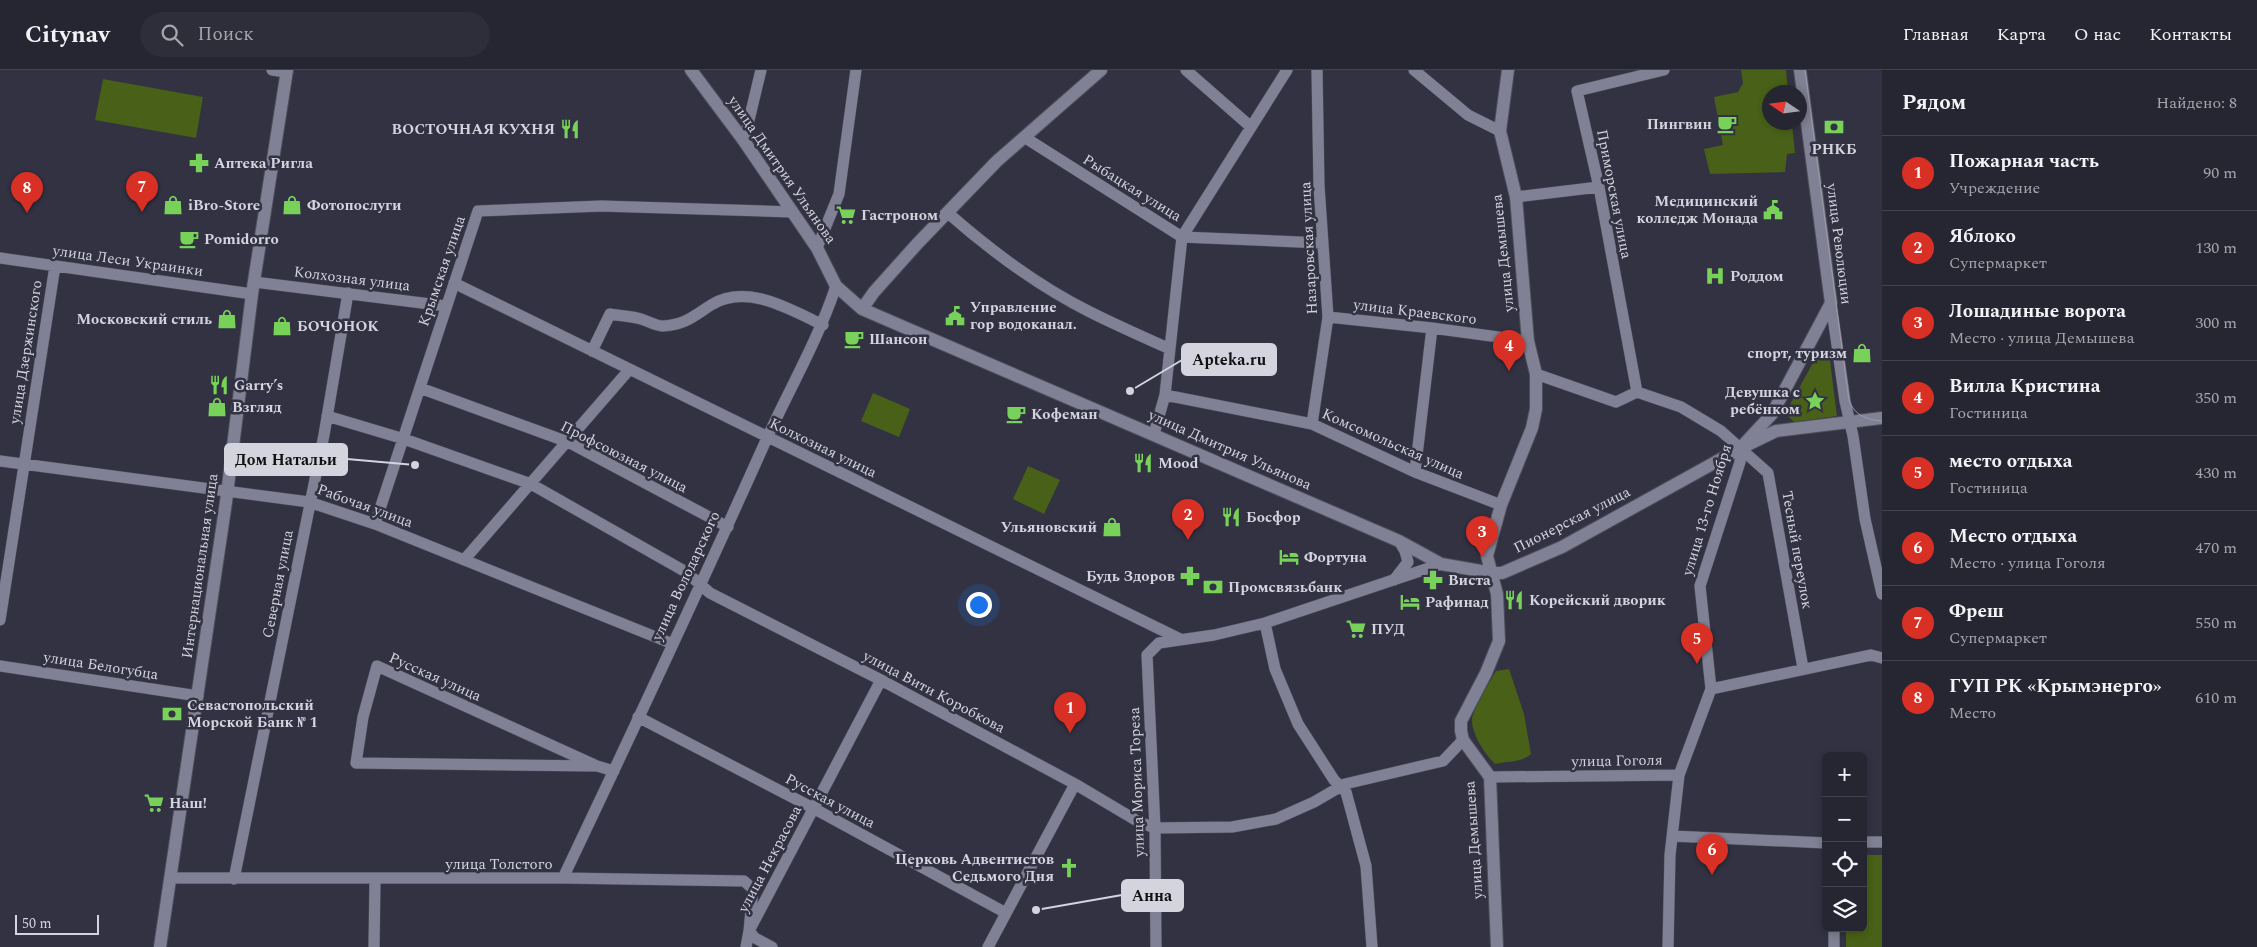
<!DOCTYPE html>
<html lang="ru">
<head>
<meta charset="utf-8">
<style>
	:root { --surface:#262632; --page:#2e2e3a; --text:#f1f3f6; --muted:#a4a5ac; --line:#42434d; --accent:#d93025 }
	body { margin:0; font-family:Spectral,serif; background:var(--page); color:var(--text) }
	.controls { position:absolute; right:15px; bottom:15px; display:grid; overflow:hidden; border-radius:8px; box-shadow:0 2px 8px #0003 }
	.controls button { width:45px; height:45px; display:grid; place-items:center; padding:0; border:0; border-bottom:1px solid var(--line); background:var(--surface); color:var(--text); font:25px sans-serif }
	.compass { position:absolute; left:1762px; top:15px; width:45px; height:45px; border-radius:50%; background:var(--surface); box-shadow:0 2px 8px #0003; rotate:283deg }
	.scale { position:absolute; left:15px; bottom:12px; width:84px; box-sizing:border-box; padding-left:5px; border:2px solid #d4d4df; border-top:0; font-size:14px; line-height:18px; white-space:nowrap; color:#d4d4df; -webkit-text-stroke:4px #323243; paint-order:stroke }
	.you { position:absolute; left:978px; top:534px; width:18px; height:18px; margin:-12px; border:4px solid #fff; border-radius:50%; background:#1a73e8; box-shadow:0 0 0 8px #1a73e833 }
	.badge { display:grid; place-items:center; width:32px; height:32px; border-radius:50%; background:var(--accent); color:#fff; font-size:16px; font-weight:700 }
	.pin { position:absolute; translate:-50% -41px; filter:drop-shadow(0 1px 2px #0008) }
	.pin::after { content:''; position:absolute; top:26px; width:18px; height:15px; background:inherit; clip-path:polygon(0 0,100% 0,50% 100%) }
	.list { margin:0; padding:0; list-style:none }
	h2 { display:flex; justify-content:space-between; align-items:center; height:65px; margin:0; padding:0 20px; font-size:21px }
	h2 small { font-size:16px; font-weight:400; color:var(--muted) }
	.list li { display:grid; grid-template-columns:32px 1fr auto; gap:15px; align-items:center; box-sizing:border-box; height:75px; padding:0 20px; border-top:1px solid var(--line) }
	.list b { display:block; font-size:19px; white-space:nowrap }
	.list p { margin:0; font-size:16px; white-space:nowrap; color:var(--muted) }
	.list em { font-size:16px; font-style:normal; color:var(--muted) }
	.icon { flex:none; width:28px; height:28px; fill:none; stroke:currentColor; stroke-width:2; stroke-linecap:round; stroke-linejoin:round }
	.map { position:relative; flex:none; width:1882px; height:877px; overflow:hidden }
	header { display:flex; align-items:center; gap:30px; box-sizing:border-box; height:70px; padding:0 25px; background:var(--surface); border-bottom:1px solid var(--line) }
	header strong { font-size:24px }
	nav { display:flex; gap:28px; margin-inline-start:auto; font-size:18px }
	.search { width:350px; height:45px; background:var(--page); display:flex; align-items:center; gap:12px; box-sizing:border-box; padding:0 18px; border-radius:28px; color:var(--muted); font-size:19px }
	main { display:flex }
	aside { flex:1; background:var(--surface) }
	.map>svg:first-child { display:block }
</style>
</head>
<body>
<header>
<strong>Citynav</strong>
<div class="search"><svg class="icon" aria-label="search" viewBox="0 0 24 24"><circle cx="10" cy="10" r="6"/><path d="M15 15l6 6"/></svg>Поиск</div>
<nav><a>Главная</a><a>Карта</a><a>О нас</a><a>Контакты</a></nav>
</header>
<main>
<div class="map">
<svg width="1882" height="877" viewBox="0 0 1882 877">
	<rect width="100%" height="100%" fill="#323243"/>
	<path fill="#486017" d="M1741 0H1786L1788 22H1770V52L1792 53 1795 83 1787 84 1785 102 1710 104 1704 79 1723 75 1714 27 1738 22 1743 13Z
		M103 9 203 27 196 68 95 50Z
		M1823 279 1829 283 1837 346 1794 352 1787 345V340L1820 280Z
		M873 323 910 339 899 367 861 351Z
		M1028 396 1060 410 1044 444 1013 429Z
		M1509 599 1524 644 1531 684C1521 693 1508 691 1495 694 1485 684 1472 665 1472 650 1472 641 1491 609 1496 601Z
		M1863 785H1882V877H1846V858H1863Z"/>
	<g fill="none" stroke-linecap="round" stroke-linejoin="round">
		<defs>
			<path id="street" d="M272 0 286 2
				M1186 0 1251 57
				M1414 0 1468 45 1500 61
				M1024 67 1182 167 1322 173
				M744 71 761 0
				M1516 127 1599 117
				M948 143C990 180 1038 216 1090 242 1116 255 1143 267 1170 279
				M817 178 839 124 856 0
				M0 188 252 224
				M254 212 446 236
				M454 213 1180 569
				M1831 233 1845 331 1853 366 1865 449 1882 524
				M1328 247 1432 258 1528 271
				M592 281 610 244C620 246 631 246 641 249 648 251 656 256 663 256 685 255 694 246 711 235 747 213 789 239 823 255
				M1536 304 1616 332 1637 322 1681 337 1721 361 1768 403 1803 598
				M420 318 568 372 728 457
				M1637 322 1599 117 1577 21 1664 0
				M1165 325 1182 167 1287 0
				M327 346 404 369 531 414 686 502 710 523 881 610 1075 714 1139 752 1155 758 1232 757 1276 749 1314 732 1345 714 1443 691 1463 670
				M1312 354 1328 247 1319 116 1317 0
				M1154 364 1165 325 1312 354 1415 402 1501 435
				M0 391 309 432 375 454 673 574
				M1415 402 1432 258
				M375 454 478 141 601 136 792 142
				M464 490 629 300
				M1394 510 1408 492 1405 481 1399 471
				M0 550 55 196
				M1265 553 1275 599 1298 654 1334 710 1346 722 1366 796 1372 877
				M0 596 198 626
				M1711 619 1871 585 1882 588
				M638 647 813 738 1006 843
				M597 696 377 596 363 647 356 693 597 696 614 701
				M1679 705 1711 619 1700 516 1740 392 1741 378
				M1490 707 1679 705 1670 785 1668 877
				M1672 766 1826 773
				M1863 772H1882
				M170 808H563L744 811 753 819 749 861 755 868 772 877
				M563 808C631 665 698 522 763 377 787 323 817 273 836 216
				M234 809 324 365 348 223
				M1834 858V877
				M374 877 375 810
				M746 877 749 861 881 610
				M988 877 1075 714
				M1156 877 1155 758 1147 585 1159 573 1214 565 1265 553 1441 494"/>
			<path id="secondary" d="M691 0 744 71 817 178 836 216 862 239 1399 471 1441 494 1492 503H1502L1562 477 1741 378 1776 361 1882 348
				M862 239 874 222 917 174 997 91 1101 0
				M1745 373 1772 344 1831 233 1800 0
				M160 877 226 432 252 224 287 0
				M1497 877 1490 707 1463 670 1461 661V651L1486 603 1499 571 1497 524 1487 486 1501 435 1532 358 1536 339V304L1528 271 1516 127 1500 61 1508 0"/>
		</defs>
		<use href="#street" stroke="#4e4e5c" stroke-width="12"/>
		<use href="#secondary" stroke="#4e4e5c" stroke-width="14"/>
		<use href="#street" stroke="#808194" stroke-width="11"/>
		<use href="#secondary" stroke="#808194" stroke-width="12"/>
		<path stroke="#9b9ba8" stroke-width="1" d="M1805 0 1849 331C1856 346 1865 349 1882 351"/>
	</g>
	<defs>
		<symbol id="cafe-bare" viewBox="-9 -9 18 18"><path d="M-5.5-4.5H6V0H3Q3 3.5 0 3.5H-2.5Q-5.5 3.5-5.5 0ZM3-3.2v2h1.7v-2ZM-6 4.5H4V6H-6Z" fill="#78d259" stroke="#323243" stroke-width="2.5" paint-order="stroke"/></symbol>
		<symbol id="bank-bare" viewBox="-9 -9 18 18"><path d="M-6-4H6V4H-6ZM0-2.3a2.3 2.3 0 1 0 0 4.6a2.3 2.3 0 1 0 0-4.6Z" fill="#78d259" stroke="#323243" stroke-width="2.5" paint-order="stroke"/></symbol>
		<symbol id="restaurant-bare" viewBox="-9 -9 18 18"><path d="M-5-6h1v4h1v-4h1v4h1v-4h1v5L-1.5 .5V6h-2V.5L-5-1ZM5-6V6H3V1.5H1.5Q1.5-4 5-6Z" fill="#78d259" stroke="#323243" stroke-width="2.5" paint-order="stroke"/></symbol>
		<symbol id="pharmacy-bare" viewBox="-9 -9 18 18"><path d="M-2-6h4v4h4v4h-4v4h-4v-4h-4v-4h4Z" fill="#78d259" stroke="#323243" stroke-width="2.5" paint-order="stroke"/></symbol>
		<symbol id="shop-bare" viewBox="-9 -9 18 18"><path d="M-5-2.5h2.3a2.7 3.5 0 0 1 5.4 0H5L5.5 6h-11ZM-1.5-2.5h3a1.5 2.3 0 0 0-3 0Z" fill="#78d259" stroke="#323243" stroke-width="2.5" paint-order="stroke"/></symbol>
		<symbol id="civic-bare" viewBox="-9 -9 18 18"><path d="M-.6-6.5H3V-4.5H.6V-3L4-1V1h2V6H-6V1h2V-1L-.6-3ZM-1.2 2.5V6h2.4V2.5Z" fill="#78d259" stroke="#323243" stroke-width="2.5" paint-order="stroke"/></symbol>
		<symbol id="supermarket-bare" viewBox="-9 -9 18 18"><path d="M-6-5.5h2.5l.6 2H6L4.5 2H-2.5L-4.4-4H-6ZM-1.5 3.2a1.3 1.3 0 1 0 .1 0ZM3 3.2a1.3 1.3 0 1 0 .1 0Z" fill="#78d259" stroke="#323243" stroke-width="2.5" paint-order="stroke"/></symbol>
		<symbol id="hospital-bare" viewBox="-9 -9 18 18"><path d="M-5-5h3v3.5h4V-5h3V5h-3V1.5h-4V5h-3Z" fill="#78d259" stroke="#323243" stroke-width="2.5" paint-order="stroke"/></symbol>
		<symbol id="sight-bare" viewBox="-9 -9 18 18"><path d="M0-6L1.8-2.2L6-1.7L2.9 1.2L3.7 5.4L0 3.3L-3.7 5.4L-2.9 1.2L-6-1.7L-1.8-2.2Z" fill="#78d259" stroke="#323243" stroke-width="2.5" paint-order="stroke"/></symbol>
		<symbol id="hotel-bare" viewBox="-9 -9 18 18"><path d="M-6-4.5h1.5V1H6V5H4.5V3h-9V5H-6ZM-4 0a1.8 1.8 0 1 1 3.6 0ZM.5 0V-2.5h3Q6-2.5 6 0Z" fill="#78d259" stroke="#323243" stroke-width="2.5" paint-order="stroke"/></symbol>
		<symbol id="church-bare" viewBox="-9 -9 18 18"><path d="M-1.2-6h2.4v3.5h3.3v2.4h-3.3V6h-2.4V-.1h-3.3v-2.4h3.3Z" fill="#78d259" stroke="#323243" stroke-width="2.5" paint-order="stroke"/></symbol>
	</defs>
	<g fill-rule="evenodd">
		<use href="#cafe-bare" x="1713" y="40" width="28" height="28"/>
		<use href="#bank-bare" x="1820" y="43" width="28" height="28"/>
		<use href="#restaurant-bare" x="556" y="45" width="28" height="28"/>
		<use href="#pharmacy-bare" x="185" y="79" width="28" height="28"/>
		<use href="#shop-bare" x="159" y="121" width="28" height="28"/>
		<use href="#shop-bare" x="278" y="121" width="28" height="28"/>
		<use href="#civic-bare" x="1759" y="126" width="28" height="28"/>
		<use href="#supermarket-bare" x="832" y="131" width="28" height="28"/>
		<use href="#cafe-bare" x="175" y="155" width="28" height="28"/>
		<use href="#hospital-bare" x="1701" y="192" width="28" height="28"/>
		<use href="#civic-bare" x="941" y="232" width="28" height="28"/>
		<use href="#shop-bare" x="213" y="235" width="28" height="28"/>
		<use href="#shop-bare" x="268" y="242" width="28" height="28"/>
		<use href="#cafe-bare" x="840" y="255" width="28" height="28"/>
		<use href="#shop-bare" x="1848" y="269" width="28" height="28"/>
		<use href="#restaurant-bare" x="205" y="301" width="28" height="28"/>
		<use href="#sight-bare" x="1801" y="317" width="28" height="28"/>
		<use href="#shop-bare" x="203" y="323" width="28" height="28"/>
		<use href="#cafe-bare" x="1002" y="330" width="28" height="28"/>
		<use href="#restaurant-bare" x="1129" y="379" width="28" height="28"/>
		<use href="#restaurant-bare" x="1217" y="433" width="28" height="28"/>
		<use href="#shop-bare" x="1098" y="443" width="28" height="28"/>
		<use href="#hotel-bare" x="1275" y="473" width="28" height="28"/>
		<use href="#pharmacy-bare" x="1176" y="492" width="28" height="28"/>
		<use href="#pharmacy-bare" x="1419" y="496" width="28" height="28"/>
		<use href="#bank-bare" x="1199" y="503" width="28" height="28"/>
		<use href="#restaurant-bare" x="1500" y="516" width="28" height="28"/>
		<use href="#hotel-bare" x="1396" y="518" width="28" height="28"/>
		<use href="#supermarket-bare" x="1342" y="545" width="28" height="28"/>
		<use href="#bank-bare" x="158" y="630" width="28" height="28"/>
		<use href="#supermarket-bare" x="140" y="719" width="28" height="28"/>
		<use href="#church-bare" x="1055" y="784" width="28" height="28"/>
	</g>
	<g text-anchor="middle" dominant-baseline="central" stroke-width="5" stroke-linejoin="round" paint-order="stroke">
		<g font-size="15" font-weight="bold" fill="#d4d4df" stroke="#323243" text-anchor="start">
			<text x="1712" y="54" text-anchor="end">Пингвин</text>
			<text x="555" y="59" text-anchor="end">ВОСТОЧНАЯ КУХНЯ</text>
			<text x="1834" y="79" text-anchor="middle">РНКБ</text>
			<text x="214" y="93">Аптека Ригла</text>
			<text x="1758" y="131" text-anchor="end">Медицинский<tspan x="1758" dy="17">колледж Монада</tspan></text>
			<text x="188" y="135">iBro-Store</text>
			<text x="307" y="135">Фотопослуги</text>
			<text x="861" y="145">Гастроном</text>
			<text x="204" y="169">Pomidorro</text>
			<text x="1730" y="206">Роддом</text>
			<text x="970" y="237">Управление<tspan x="970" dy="17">гор водоканал.</tspan></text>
			<text x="212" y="249" text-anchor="end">Московский стиль</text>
			<text x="297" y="256">БОЧОНОК</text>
			<text x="869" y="269">Шансон</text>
			<text x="1847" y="283" text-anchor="end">спорт, туризм</text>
			<text x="234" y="315">Garry’s</text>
			<text x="1800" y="322" text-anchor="end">Девушка с<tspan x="1800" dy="17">ребёнком</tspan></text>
			<text x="232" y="337">Взгляд</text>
			<text x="1031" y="344">Кофеман</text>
			<text x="1158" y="393">Mood</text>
			<text x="1246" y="447">Босфор</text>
			<text x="1097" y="457" text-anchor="end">Ульяновский</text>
			<text x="1304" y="487">Фортуна</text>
			<text x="1175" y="506" text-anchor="end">Будь Здоров</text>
			<text x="1448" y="510">Виста</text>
			<text x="1228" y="517">Промсвязьбанк</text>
			<text x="1529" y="530">Корейский дворик</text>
			<text x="1425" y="532">Рафинад</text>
			<text x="1371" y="559">ПУД</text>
			<text x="187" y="635">Севастопольский<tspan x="187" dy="17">Морской Банк № 1</tspan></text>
			<text x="169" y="733">Наш!</text>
			<text x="1054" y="789" text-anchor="end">Церковь Адвентистов<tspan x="1054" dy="17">Седьмого Дня</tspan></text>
		</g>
		<g font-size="15" fill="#d4d4df" stroke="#323243">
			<text transform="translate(782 100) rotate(55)">улица Дмитрия Ульянова</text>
			<text transform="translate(1132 118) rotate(32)">Рыбацкая улица</text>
			<text transform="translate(1614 124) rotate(79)">Приморская улица</text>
			<text transform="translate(1839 174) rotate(83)">улица Революции</text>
			<text transform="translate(1309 178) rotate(-93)">Назаровская улица</text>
			<text transform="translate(1503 183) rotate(-96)">улица Демышева</text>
			<text transform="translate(128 191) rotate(8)">улица Леси Украинки</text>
			<text transform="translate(442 201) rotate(-71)">Крымская улица</text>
			<text transform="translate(352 209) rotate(7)">Колхозная улица</text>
			<text transform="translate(1415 242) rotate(7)">улица Краевского</text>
			<text transform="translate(26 282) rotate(-81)">улица Дзержинского</text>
			<text transform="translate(1393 374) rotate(24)">Комсомольская улица</text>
			<text transform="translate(823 378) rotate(26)">Колхозная улица</text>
			<text transform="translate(1230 380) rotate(24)">улица Дмитрия Ульянова</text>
			<text transform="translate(624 387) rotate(27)">Профсоюзная улица</text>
			<text transform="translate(365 436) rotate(20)">Рабочая улица</text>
			<text transform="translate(1707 440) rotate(-73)">улица 13-го Ноября</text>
			<text transform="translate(1572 450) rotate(-27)">Пионерская улица</text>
			<text transform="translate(1797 480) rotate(80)">Тесный переулок</text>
			<text transform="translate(200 496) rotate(-82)">Интернациональная улица</text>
			<text transform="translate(686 506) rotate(-65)">улица Володарского</text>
			<text transform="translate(278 514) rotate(-79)">Северная улица</text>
			<text transform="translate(101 596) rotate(9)">улица Белогубца</text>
			<text transform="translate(435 607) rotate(24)">Русская улица</text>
			<text transform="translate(934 622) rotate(28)">улица Вити Коробкова</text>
			<text transform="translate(1617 691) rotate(-1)">улица Гоголя</text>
			<text transform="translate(1137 712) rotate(-92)">улица Мориса Тореза</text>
			<text transform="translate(830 731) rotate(28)">Русская улица</text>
			<text transform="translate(1474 770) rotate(-94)">улица Демышева</text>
			<text transform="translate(770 789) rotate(-62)">улица Некрасова</text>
			<text x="499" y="794">улица Толстого</text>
		</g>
	</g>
	<path fill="none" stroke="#d4d4df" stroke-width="2" d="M1130 321L1182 290M415 395L347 389M1036 840L1122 825"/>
	<g fill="#d4d4df" stroke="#323243" stroke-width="2">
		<circle cx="1130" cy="321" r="5"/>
		<circle cx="415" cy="395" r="5"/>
		<circle cx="1036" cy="840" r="5"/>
	</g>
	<g fill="#d4d4df" stroke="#d4d4df" stroke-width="2">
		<rect x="1182" y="274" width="94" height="31" rx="5"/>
		<rect x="225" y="374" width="122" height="31" rx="5"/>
		<rect x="1122" y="810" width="61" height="31" rx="5"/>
	</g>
	<g font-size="16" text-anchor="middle" font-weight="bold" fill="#111">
		<text x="1229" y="295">Apteka.ru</text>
		<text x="286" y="395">Дом Натальи</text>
		<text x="1152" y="831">Анна</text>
	</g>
</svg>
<div class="controls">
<button>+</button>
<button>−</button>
<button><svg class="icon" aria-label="locate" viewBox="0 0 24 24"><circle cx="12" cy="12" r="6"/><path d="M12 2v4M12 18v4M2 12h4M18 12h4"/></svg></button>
<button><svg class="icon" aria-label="layers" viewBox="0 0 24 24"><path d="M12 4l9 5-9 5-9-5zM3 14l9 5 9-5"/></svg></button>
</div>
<svg class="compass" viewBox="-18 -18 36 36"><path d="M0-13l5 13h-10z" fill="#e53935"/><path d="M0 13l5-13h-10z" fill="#a4a5ac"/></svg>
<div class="scale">50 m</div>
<div class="you"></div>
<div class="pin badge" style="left:1070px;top:663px">1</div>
<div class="pin badge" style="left:1188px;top:470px">2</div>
<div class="pin badge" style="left:1482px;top:487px">3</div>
<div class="pin badge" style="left:1509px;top:301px">4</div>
<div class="pin badge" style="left:1697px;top:594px">5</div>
<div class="pin badge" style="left:1712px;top:805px">6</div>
<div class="pin badge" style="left:142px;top:142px">7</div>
<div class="pin badge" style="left:27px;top:143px">8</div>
</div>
<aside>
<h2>Рядом<small>Найдено: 8</small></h2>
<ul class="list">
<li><span class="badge">1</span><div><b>Пожарная часть</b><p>Учреждение</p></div><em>90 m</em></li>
<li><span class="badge">2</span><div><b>Яблоко</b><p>Супермаркет</p></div><em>130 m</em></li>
<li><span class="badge">3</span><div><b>Лошадиные ворота</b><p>Место · улица Демышева</p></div><em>300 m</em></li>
<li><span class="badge">4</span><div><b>Вилла Кристина</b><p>Гостиница</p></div><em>350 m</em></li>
<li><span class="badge">5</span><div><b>место отдыха</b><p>Гостиница</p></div><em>430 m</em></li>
<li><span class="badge">6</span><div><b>Место отдыха</b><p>Место · улица Гоголя</p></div><em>470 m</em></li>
<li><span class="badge">7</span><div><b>Фреш</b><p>Супермаркет</p></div><em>550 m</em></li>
<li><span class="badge">8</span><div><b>ГУП РК «Крымэнерго»</b><p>Место</p></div><em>610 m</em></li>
</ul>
</aside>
</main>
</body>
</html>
